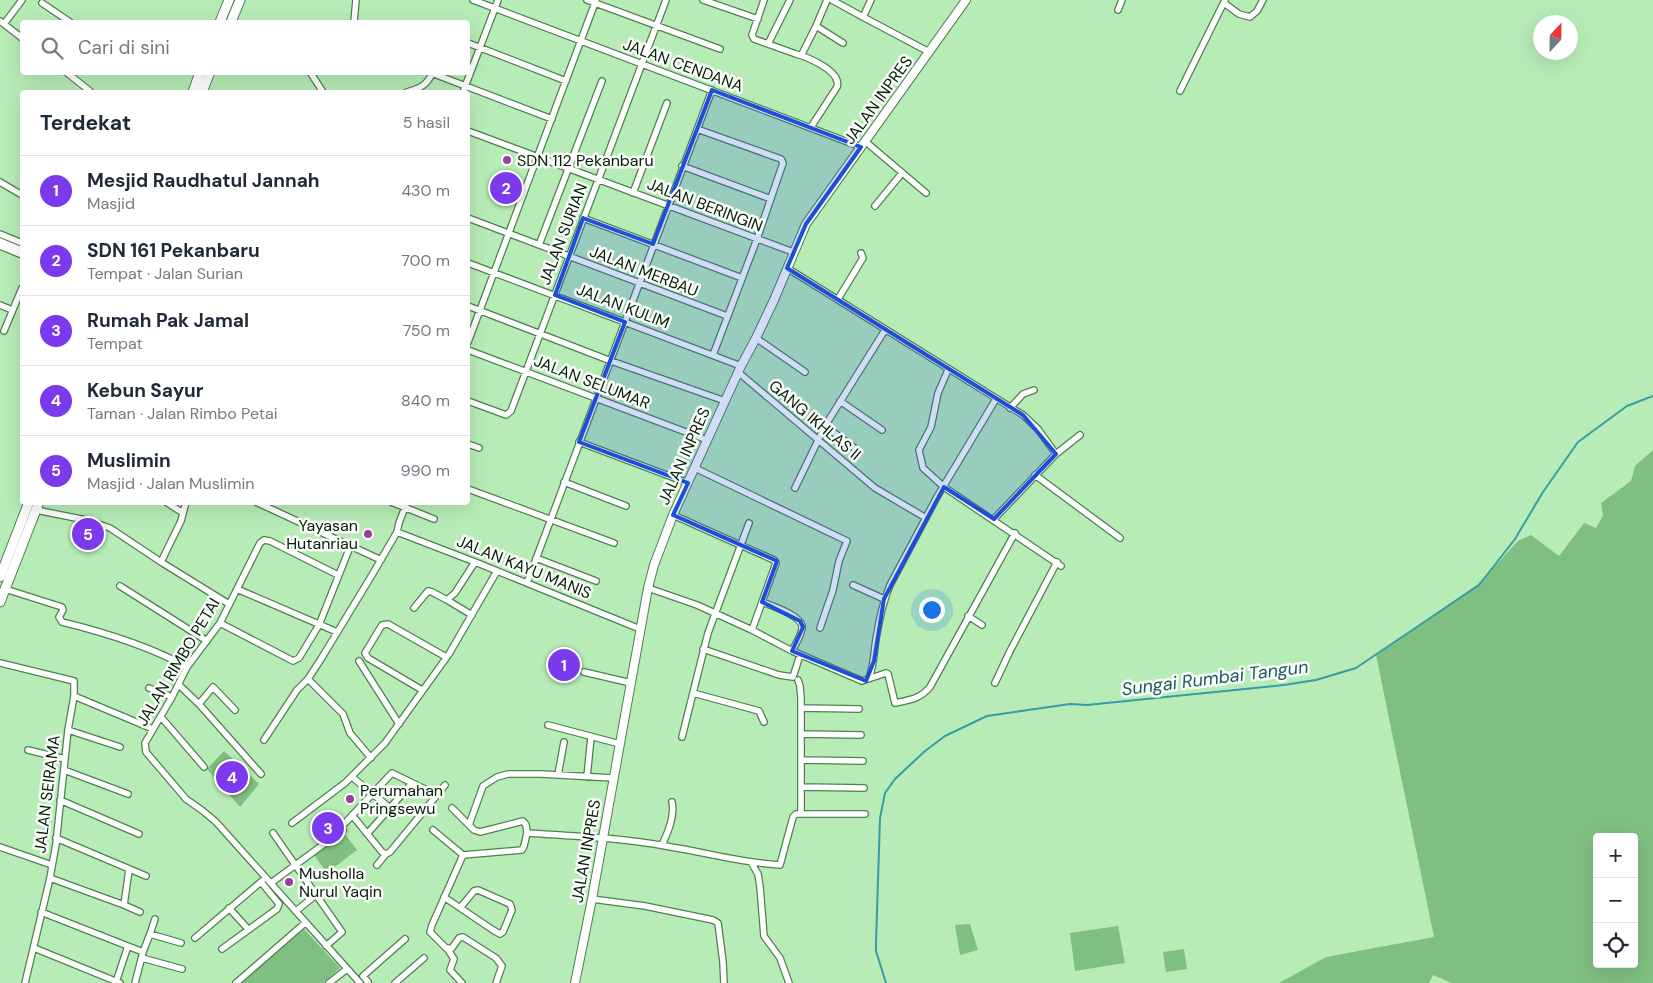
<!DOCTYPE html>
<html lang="id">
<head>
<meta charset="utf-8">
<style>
	:root { --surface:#fff; --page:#f6f6f7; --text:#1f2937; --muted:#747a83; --line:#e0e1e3; --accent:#7c3aed }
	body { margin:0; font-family:"DM Sans",sans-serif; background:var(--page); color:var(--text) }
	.controls { position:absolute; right:15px; bottom:15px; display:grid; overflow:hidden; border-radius:5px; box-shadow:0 5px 20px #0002 }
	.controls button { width:45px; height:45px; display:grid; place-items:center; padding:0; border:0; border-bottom:1px solid var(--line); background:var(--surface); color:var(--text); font:25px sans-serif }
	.compass { position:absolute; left:1533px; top:15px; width:45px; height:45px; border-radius:50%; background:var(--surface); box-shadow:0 5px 20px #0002; rotate:22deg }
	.you { position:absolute; left:931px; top:609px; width:18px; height:18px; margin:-12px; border:4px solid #fff; border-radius:50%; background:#1a73e8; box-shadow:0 0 0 8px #1a73e833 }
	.badge { display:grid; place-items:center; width:32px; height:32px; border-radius:50%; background:var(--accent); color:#fff; font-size:16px; font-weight:700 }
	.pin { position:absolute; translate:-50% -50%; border:2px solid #fff; box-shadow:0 1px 5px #0006 }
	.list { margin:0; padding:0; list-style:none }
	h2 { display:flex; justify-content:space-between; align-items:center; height:65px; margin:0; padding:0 20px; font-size:21px }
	h2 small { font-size:16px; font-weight:400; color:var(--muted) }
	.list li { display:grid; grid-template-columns:32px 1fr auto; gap:15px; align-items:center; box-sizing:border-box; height:70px; padding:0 20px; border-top:1px solid var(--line) }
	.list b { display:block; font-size:19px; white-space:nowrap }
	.list p { margin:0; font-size:16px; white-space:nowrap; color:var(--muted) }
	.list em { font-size:16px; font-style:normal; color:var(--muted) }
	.icon { flex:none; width:28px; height:28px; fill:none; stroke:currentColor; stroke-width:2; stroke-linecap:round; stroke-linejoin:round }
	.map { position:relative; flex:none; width:1653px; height:983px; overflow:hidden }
	.search { position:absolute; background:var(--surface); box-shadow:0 5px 20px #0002; left:20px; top:20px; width:450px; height:55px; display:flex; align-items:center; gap:12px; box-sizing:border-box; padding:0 18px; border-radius:5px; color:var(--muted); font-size:19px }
	.panel { position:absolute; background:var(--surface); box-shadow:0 5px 20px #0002; left:20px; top:90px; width:450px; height:415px; border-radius:5px }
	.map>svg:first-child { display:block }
</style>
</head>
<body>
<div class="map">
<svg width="1653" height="983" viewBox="0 0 1653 983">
	<rect width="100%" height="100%" fill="#b7ecb7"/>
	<path fill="#80bf82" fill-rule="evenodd" d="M1653 450V983H1452L1433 975 1429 983H1279L1326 957 1434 937 1376 655 1478 584 1518 541 1531 535 1559 556 1584 523 1596 528 1603 516 1601 503 1631 481 1635 466ZM1597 837H1634V964H1597Z
		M224 751 259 784 240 807 207 769Z
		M345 834 357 850 327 873 314 855Z
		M970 924 978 950 960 955 955 925Z
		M1118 926 1125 963 1075 971 1070 933Z
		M304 929 340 968 323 983H241Z
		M1184 949 1187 969 1166 972 1163 952Z"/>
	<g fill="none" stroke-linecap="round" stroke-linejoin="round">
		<path stroke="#359da7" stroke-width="2" d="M886 983 876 951V943L880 818 885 793 895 779 925 751 945 736 987 716 1070 704 1087 705 1284 685 1316 680 1356 668 1479 585 1515 539 1543 492 1578 442 1627 406 1653 396"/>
		<defs>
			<path id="minor" d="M473 0 861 147
				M587 0 720 49
				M703 0 758 19
				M764 0 752 35 754 39 796 54C807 57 842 71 837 87L811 127
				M827 0 816 26 843 43
				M832 0 863 17 871 0
				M42 3 70 22
				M1224 3 1239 14 1250 17 1257 11 1263 0
				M1118 10 1122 0
				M863 17 929 52
				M0 21 22 38
				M354 22 356 0
				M4 24 22 0
				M468 43 566 81
				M768 44 790 0
				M802 54 816 26
				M66 72 91 92
				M310 72 323 92
				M429 72 552 119
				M1180 91 1225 0
				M407 92C420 88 426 86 432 74
				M463 92 498 0
				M697 129 781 159 783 163 757 239 713 355
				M468 131 793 252
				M866 142 926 193
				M682 166 771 199
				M0 182 22 195
				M633 193 667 103
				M875 206 902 173
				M468 218 727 316
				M583 218 742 278
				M0 234 22 243
				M0 241 22 250
				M539 245 602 81
				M0 246 22 255
				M468 263 741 366
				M787 268 1023 415 1038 429 1056 454
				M838 299 863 258 861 253
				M0 305 12 310
				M468 306 611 361 725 401
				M4 331 22 288
				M756 338 805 372
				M468 342 596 0
				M468 350 707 440
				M948 370 938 393 931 427 919 450 923 468 944 487 1061 566
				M738 372 875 488 926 518
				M468 401 506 415 511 411 666 0
				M840 401 882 430
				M1010 408 1023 394 1034 390
				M825 426 857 450
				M579 442 688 483
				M468 444 479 448
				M695 468 847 541 839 561 833 590 820 628
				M1035 475 1120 538
				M564 482 626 506
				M795 488 825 426 885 330
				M468 489 614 543
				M166 502 183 513
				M256 502 381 560
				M391 502 434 519
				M36 510 86 520 110 528 161 562 229 604
				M673 515 774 560 776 563 752 630
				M994 519 1056 454 1080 435
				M397 532 475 562 640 629
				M536 558 596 581
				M161 562 181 521 186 502
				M338 575 270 541 264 540 260 543 220 623 187 667 172 697 145 743 146 752 186 799 203 811 216 822 360 983
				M527 583 712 90
				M853 585 884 599
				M120 586 207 641
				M648 588 697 605 752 630 792 651 862 681 886 673 888 674 895 703C910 700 920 699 930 687L1015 533
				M5 589 62 607 63 610 59 617 62 622C103 632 149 646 187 667
				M237 589 337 632
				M447 600 472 615
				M762 602C772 606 800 615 802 626 803 633 795 645 792 651
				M414 608 428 591 432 592 447 600 455 593 475 562
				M968 616 982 625
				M220 623 293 661 299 658 319 625 350 547
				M703 649 779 675 793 677 800 655
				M359 661 399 724
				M0 663 74 681V696L68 730 56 844 50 878 25 983
				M584 672 631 683
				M869 678C874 665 874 652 876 639 879 620 883 602 890 585L937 497 996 399
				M308 679 343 714 350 733 371 758
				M798 680 800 686 801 698V813
				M995 683 1010 651 1057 562
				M179 685 199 704 261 774
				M149 688 172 697
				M422 690 368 658 365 653 382 625 388 624 446 657
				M693 693 759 711 764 722
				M74 696 153 729
				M199 704 213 687 235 710
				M801 708 859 709
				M161 717 204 767
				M548 725 620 744
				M68 730 120 747
				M801 734 861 735
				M682 737 708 633 749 523
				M264 740 297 690 308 679 321 659 372 575 397 532 399 523 407 502
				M28 750 65 759
				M801 760 863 761
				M64 770 128 794
				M558 775 564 742
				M352 777 390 808
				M587 777 591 737
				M613 778 541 774H508L497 777 483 786 469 825 474 830 480 832 523 821 526 825 527 833C575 836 624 838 671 847 708 853 743 863 780 865L793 817 796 814H865
				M801 787 864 788
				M437 795 445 785
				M60 800 139 834
				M452 808 469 825
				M292 823 345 783 385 743 449 654 497 571
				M345 823 392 773 437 795 390 852 386 854 382 852 352 815
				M433 830 463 855 522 850 524 846 527 833
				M273 833 342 932 326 946
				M367 834 412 783
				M56 838 146 876
				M662 845C668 832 675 816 672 802
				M0 847 52 865
				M463 855 432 925 430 932 447 949 452 948 459 938 463 937 496 958 502 966 496 983
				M752 864 758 874 760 887 764 936 780 958 789 983
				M377 865 386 854
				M129 870 124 905 140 912
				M50 878 124 905
				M271 883 343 830
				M444 897 493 930 500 934 503 932 512 910 510 904 478 890 474 891 460 908
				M592 899 645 906 713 920 718 923 723 962 724 983
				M229 908 248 929
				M296 911 316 895
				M41 912 143 952
				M150 934 155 919
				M195 938 262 881
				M34 948 120 983
				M447 948 454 959 450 970 462 983
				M222 949 277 909 279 904 261 882
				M142 958 182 969
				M116 982 128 946
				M135 983 143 952 150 934 181 943
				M236 983 305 923
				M329 983 347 969
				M367 983 368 982 363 976 405 939
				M395 983 424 958"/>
			<path id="secondary" d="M575 983 592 899 648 588 654 565 673 515 741 366 756 338 774 300 806 224 966 0"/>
			<path id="primary" d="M220 22 229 0
				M231 22 240 0
				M193 92 200 72
				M202 92 210 72
				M0 577 29 502
				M0 602 39 502"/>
		</defs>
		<use href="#minor" stroke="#4f8051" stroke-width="8"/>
		<use href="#secondary" stroke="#4f8051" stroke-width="10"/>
		<use href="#primary" stroke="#4f8051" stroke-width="11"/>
		<use href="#minor" stroke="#fff" stroke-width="5.5"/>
		<use href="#secondary" stroke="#fff" stroke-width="8"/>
		<use href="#primary" stroke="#fff" stroke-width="9"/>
	</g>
	<path fill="#1d4ed8" fill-opacity="0.2" stroke="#1d4ed8" stroke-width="4" stroke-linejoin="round" d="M712 90 861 147 806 224 787 268 1023 415 1056 454 994 519 944 487 884 599 874 661 866 681 792 651 803 627 800 621 762 602 777 561 673 515 688 483 579 442 625 322 555 295 583 218 653 244Z"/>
	<g fill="#9d3ca4" stroke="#f9fef9" stroke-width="2">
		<circle cx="507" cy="160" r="5"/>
		<circle cx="368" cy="534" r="5"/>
		<circle cx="350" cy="799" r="5"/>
		<circle cx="289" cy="882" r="5"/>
	</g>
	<g text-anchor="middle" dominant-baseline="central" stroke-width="5" stroke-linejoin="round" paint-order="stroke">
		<g font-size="16" fill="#071b08" stroke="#f9fef9">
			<text transform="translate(683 65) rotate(20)">JALAN CENDANA</text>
			<text transform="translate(878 100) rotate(-54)">JALAN INPRES</text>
			<text transform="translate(705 205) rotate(21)">JALAN BERINGIN</text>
			<text transform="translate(563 234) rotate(-69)">JALAN SURIAN</text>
			<text transform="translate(644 271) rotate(21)">JALAN MERBAU</text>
			<text transform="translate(623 306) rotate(21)">JALAN KULIM</text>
			<text transform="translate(592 382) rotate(21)">JALAN SELUMAR</text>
			<text transform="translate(815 420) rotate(40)">GANG IKHLAS II</text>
			<text transform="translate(684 456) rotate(-66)">JALAN INPRES</text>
			<text transform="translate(524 567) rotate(22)">JALAN KAYU MANIS</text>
			<text transform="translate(178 662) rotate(-59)">JALAN RIMBO PETAI</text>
			<text transform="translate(47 794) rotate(-83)">JALAN SEIRAMA</text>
			<text transform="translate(586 851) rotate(-80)">JALAN INPRES</text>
		</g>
		<g font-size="16" fill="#071b08" stroke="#f9fef9" text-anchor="start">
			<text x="517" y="160">SDN 112 Pekanbaru</text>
			<text x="358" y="525" text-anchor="end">Yayasan<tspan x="358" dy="18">Hutanriau</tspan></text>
			<text x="360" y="790">Perumahan<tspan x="360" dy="18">Pringsewu</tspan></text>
			<text x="299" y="873">Musholla<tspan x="299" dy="18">Nurul Yaqin</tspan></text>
		</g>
		<g font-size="18" font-style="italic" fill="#20585e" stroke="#f9fef9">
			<text transform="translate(1215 678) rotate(-7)">Sungai Rumbai Tangun</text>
		</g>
	</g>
</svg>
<div class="controls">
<button>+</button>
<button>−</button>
<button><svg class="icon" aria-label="locate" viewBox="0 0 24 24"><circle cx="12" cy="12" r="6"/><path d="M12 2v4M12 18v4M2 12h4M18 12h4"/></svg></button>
</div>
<svg class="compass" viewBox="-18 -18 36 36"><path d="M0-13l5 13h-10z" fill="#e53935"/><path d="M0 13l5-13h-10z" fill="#747a83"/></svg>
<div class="you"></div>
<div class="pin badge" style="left:564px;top:665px">1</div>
<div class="pin badge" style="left:506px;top:188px">2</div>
<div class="pin badge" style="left:328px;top:828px">3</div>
<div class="pin badge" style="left:232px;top:777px">4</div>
<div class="pin badge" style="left:88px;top:534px">5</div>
<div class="search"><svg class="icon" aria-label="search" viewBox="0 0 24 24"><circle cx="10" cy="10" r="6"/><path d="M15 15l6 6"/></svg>Cari di sini</div>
<section class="panel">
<h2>Terdekat<small>5 hasil</small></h2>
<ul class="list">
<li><span class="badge">1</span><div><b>Mesjid Raudhatul Jannah</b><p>Masjid</p></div><em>430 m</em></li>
<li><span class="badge">2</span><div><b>SDN 161 Pekanbaru</b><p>Tempat · Jalan Surian</p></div><em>700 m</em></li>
<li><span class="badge">3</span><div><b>Rumah Pak Jamal</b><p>Tempat</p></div><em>750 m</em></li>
<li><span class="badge">4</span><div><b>Kebun Sayur</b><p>Taman · Jalan Rimbo Petai</p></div><em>840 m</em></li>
<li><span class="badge">5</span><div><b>Muslimin</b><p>Masjid · Jalan Muslimin</p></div><em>990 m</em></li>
</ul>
</section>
</div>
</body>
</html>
